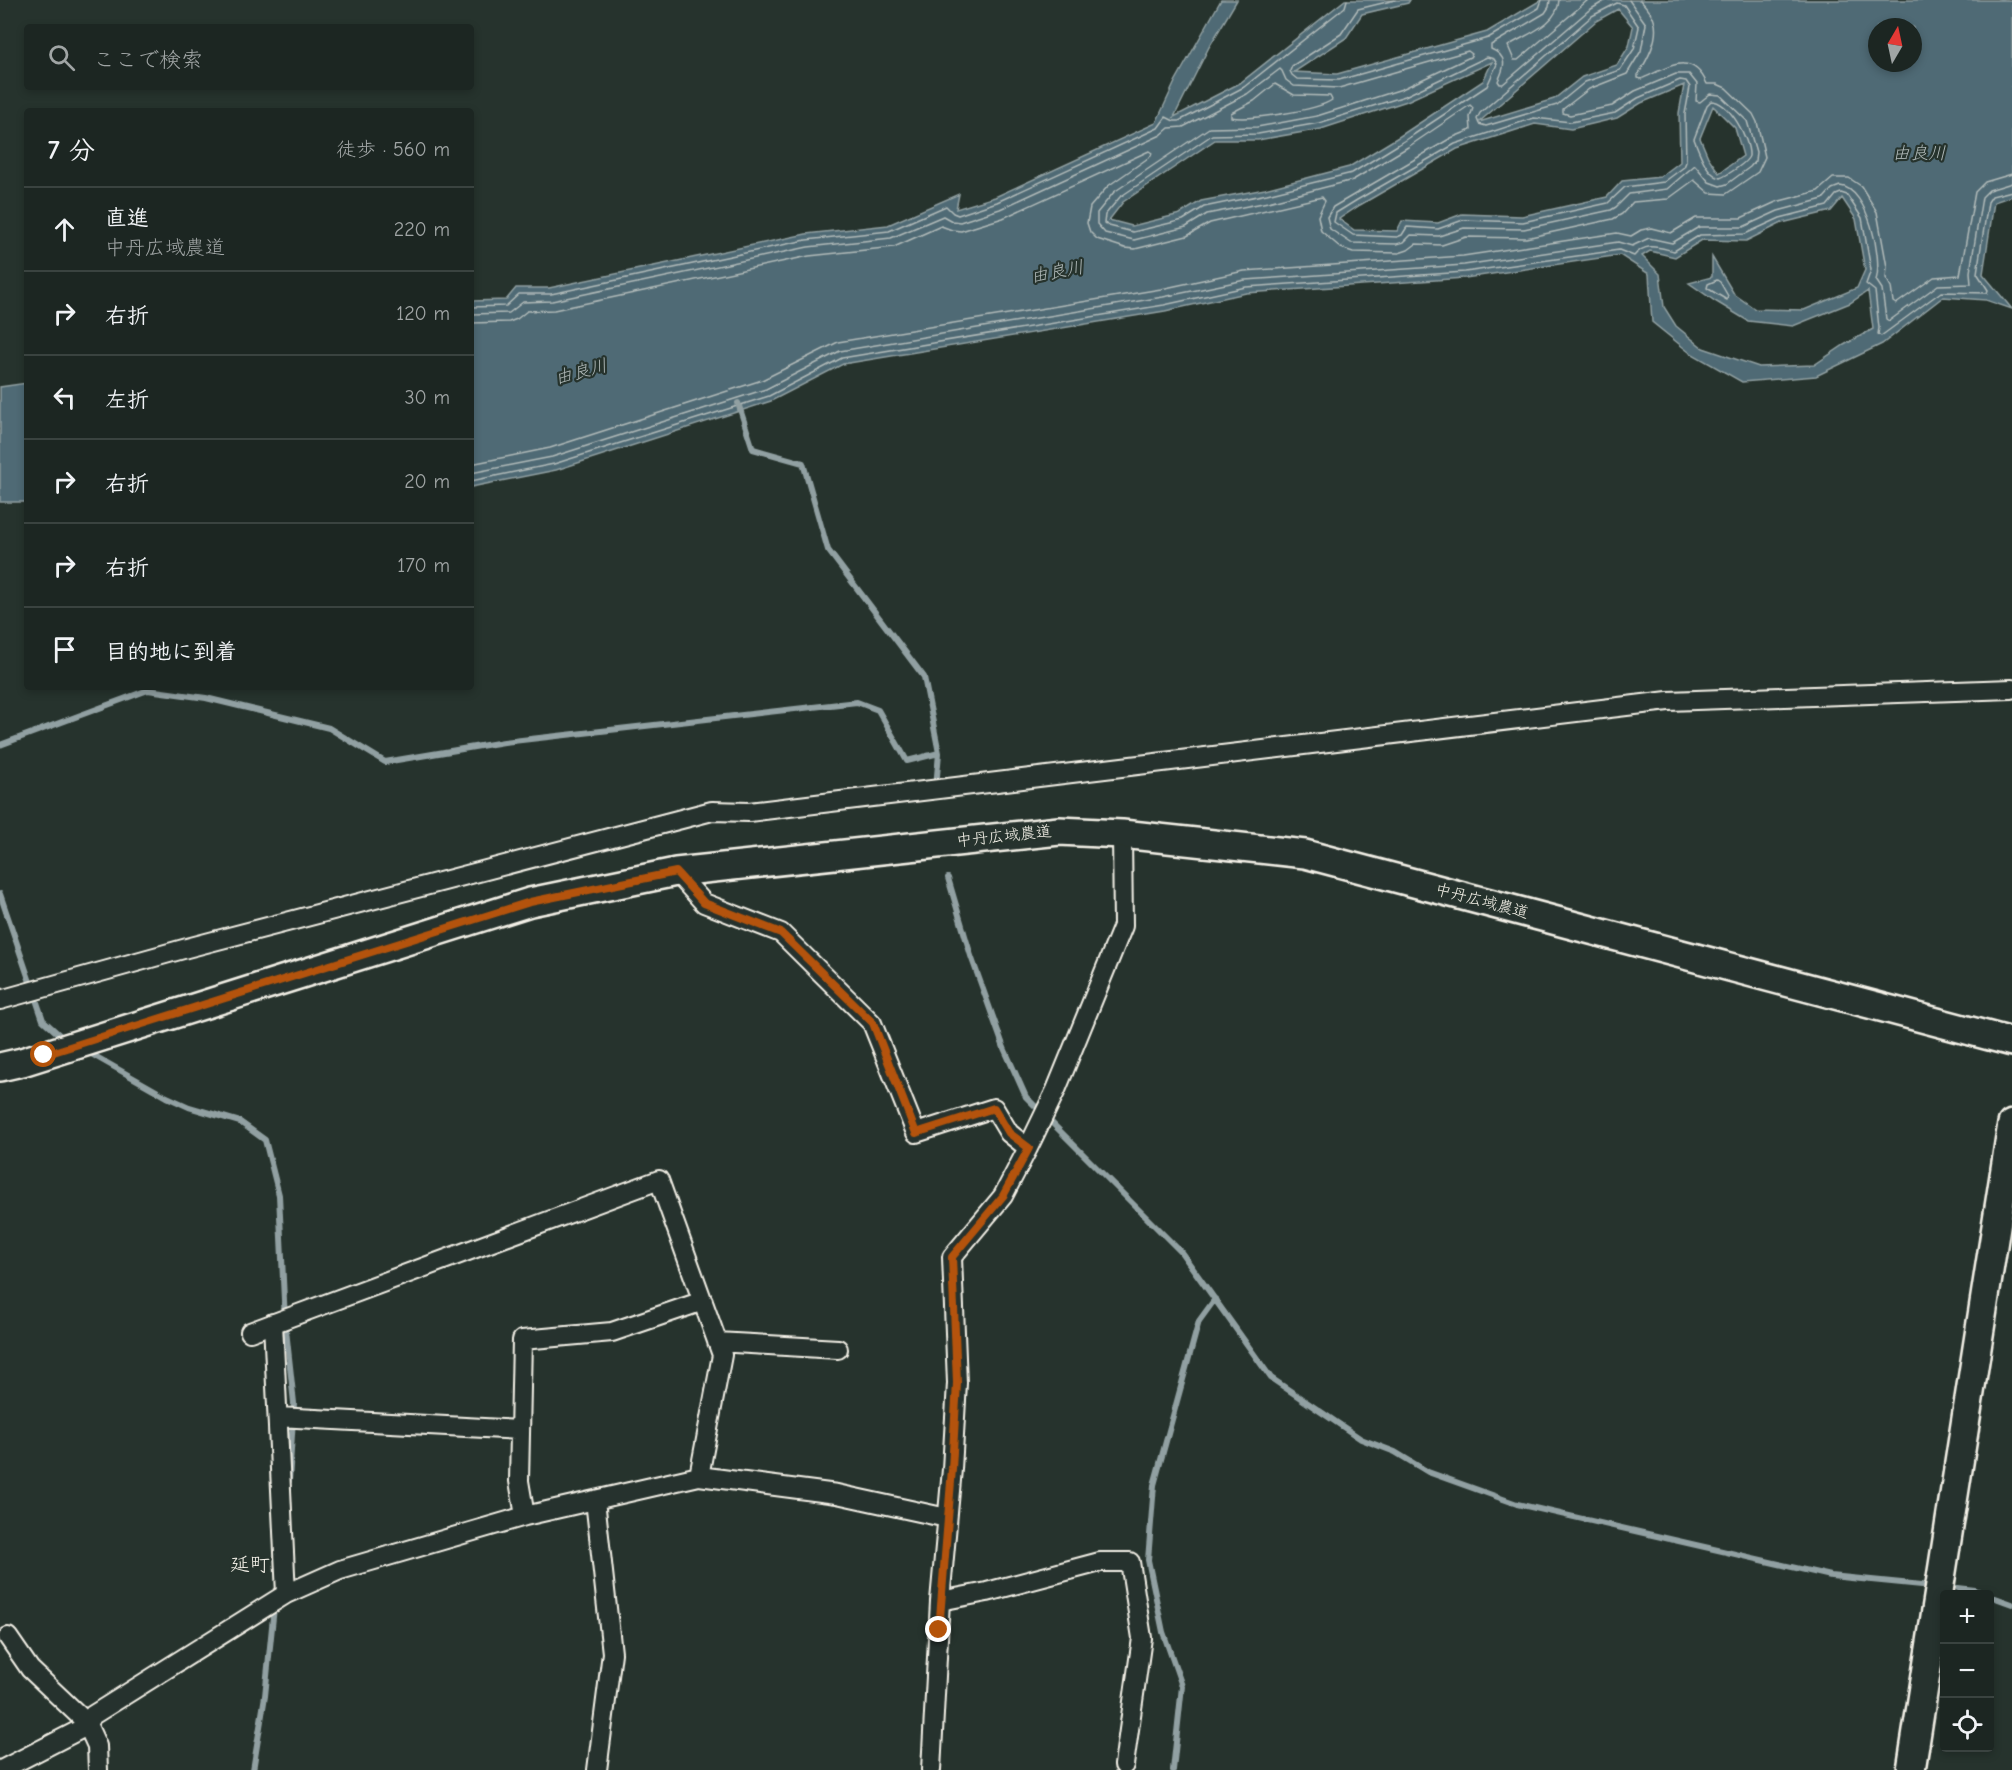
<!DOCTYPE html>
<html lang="ja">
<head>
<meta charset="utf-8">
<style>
	:root { --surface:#1c2622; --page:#252e2a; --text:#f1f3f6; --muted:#a0a5a5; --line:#3a4340 }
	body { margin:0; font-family:"Comic Neue","Klee One",sans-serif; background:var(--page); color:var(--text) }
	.controls { position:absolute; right:18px; bottom:18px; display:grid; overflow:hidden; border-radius:6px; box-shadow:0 3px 9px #0003 }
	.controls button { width:54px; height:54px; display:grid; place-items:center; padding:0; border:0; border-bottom:2px solid var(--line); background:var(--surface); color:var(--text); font:30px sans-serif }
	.compass { position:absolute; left:1868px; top:18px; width:54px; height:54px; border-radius:50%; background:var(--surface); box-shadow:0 3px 9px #0003; rotate:9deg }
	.stop { position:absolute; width:18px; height:18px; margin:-14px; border:4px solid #b45309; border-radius:50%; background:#fff }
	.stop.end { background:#b45309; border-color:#fff; box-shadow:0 2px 6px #0008 }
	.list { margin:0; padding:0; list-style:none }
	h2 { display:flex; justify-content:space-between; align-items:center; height:78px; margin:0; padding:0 24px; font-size:26px }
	h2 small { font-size:20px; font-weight:400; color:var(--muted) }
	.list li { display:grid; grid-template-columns:39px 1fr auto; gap:18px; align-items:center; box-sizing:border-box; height:84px; padding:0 24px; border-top:2px solid var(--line) }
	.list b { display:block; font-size:22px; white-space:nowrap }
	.list p { margin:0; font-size:20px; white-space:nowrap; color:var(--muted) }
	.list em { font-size:20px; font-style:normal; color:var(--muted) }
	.icon { flex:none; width:33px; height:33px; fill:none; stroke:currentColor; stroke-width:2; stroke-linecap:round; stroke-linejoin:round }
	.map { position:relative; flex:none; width:2012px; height:1770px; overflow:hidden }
	.search { position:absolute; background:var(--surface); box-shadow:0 3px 9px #0003; left:24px; top:24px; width:450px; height:66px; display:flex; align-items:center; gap:15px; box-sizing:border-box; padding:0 21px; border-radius:6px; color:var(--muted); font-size:22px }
	.panel { position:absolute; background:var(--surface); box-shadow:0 3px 9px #0003; left:24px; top:108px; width:450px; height:582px; border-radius:6px }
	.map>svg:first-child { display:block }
</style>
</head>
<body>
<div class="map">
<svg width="2012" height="1770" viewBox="0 0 2012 1770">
	<rect width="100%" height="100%" fill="#26332d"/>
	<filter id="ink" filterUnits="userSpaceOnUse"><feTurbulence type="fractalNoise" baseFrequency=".0167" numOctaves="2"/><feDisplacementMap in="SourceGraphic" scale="12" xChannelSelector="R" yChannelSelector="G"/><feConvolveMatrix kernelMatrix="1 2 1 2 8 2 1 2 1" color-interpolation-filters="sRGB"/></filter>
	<g filter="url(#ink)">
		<path fill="#4f6a74" stroke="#91a0a2" stroke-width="1.5" fill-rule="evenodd" d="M1221 0H1237L1209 47 1174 117 1240 83 1345 0H1410L1408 3 1362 14 1346 38 1294 72 1337 74 1487 32 1541 0H2012V196L1994 202 1983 274 2012 309 1986 300 1943 297 1882 344 1816 376 1742 382 1689 352 1652 322 1649 274 1620 255 1465 278 1246 293 1165 311 843 364 771 401 556 470 471 487V301L506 300 516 288H549L806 234 888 225 959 194 956 209 995 197 1156 123 1175 82ZM1618 9 1633 27 1629 46 1617 65 1582 77 1554 99 1479 122 1596 21ZM1877 27H1913V63H1877ZM1492 62 1483 81 1400 136 1349 167 1265 189 1201 201 1180 214 1132 226 1109 220 1123 202 1215 140H1258L1321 129 1407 101ZM1684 85 1679 113 1680 162 1660 177 1622 181 1607 197 1522 216 1462 214 1438 223 1402 221 1397 231 1354 230 1339 219 1360 205 1457 149 1535 124 1571 129 1617 118 1641 103ZM1713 106 1735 128 1743 156 1719 173 1708 157 1700 138ZM1842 198 1856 219 1865 270 1857 288 1804 310 1755 309 1734 294 1712 257V277L1689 283 1715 301 1748 321 1793 326 1850 303 1868 291 1873 329 1844 345 1814 365 1759 367 1703 348 1676 326 1664 307 1660 274 1642 256 1650 251 1675 257 1702 240 1746 241 1782 223 1831 211Z
			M27 383V502H0V387Z"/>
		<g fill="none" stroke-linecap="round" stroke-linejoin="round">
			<path stroke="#b2bbba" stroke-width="1.5" d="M1395 0 1358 9 1341 34 1292 66 1290 71 1292 75 1297 79 1339 80 1488 38 1539 8 1542 0
				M1550 0 1549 7 1545 13 1491 45V49C1508 56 1505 67 1498 81L1500 84H1503L1588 11 1606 0
				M1559 0C1558 25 1526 34 1508 46L1514 60H1518L1588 0
				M1617 3 1624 5 1639 27 1634 49 1620 70 1585 82 1557 105 1486 126 1479 124 1477 119 1480 113 1592 16Z
				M1487 57 1494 59 1497 64 1487 86 1404 141 1352 173 1267 194 1204 207 1183 220 1133 232 1109 226 1104 223 1105 215 1120 197 1212 135 1258 134 1319 123 1405 96Z
				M1680 80 1686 81 1690 87 1685 114 1686 162 1684 167 1664 182 1625 187 1608 203 1523 222 1463 220 1438 229 1407 227 1402 235 1397 237 1353 235 1334 222 1336 213 1357 200 1455 144 1534 118 1571 122 1615 113 1638 98Z
				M1275 84 1294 95 1330 96 1332 100C1318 110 1248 121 1231 117V113L1254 101Z
				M1711 101C1729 101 1750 139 1749 156 1748 162 1726 176 1720 178 1706 174 1699 151 1694 139L1707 105Z
				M1717 280 1720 282 1728 296 1727 300 1707 288 1708 284Z
				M471 307 506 306 519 294H551L806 240 889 231 946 206 953 213 958 215 997 202 1158 128 1166 117 1174 121H1179L1244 87 1345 7 1347 0
				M471 314 509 313 523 302 552 301 808 247 891 238 943 216 952 221 960 222 1000 209 1161 135 1169 128 1183 127 1247 94 1280 69 1282 71 1286 80 1294 86 1339 88 1468 51 1472 54 1470 57 1402 89 1317 116 1257 127 1209 128 1114 192 1097 213V224L1105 233 1134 240 1186 227 1207 214 1268 202 1353 180 1408 147 1470 105 1473 108 1470 117 1471 130 1451 138 1333 207 1327 217 1330 229 1351 243 1397 244 1404 242 1411 235 1439 236 1464 228 1524 229 1611 210 1616 207 1629 194 1667 189 1695 165 1709 182 1720 186 1727 184 1750 167 1755 161 1756 152 1747 121 1720 95 1710 94 1700 102 1696 101 1697 84 1689 74H1676L1635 91 1612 106 1570 115 1563 113V109L1589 89 1627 74 1641 51 1646 24 1629 0
				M471 323 509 322 517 319 527 311 554 310 809 256 894 247 941 226 952 230 961 231 1003 218 1149 151 1152 153 1151 156 1108 186 1090 207 1087 223 1090 232 1097 239 1125 248 1135 249 1187 236 1210 223 1322 197 1325 201 1318 216 1321 231 1341 248 1353 252 1399 253 1408 250 1416 244 1442 245 1466 237 1526 238 1613 219 1622 214 1633 202 1668 199 1694 180 1709 193 1726 194 1758 172 1765 157 1757 122 1753 114 1726 88 1717 84H1707C1692 49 1667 68 1641 79L1638 78V75C1647 60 1660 38 1654 20 1652 12 1645 6 1640 0
				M471 464 550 448 762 380 838 342 1161 289 1244 271 1463 256 1617 233 1631 236 1641 230 1651 228 1671 233 1696 218H1741L1776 202 1818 191 1833 178H1849L1861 186 1877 212 1887 267 1886 278 1891 287 1893 302 1896 304 1934 277 1960 275 1975 192 1985 182 2012 174
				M471 473 552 457 766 389 840 351 1163 297 1245 280 1464 265 1618 242 1632 246 1649 238 1672 243 1699 227H1743L1778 211 1823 199 1832 189 1840 186C1868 188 1883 259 1876 280L1882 289 1886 319 1889 321 1938 285 1971 284 1970 272 1982 197 1989 190 2012 183
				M471 481 554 464 769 396 842 358 1164 305 1246 287 1465 272 1619 250 1634 256C1646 242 1657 247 1674 251L1700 235 1745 234 1780 218 1827 206 1836 195 1841 193 1847 195 1862 218 1871 270 1866 284 1875 291 1879 328 1878 334 1881 336 1941 292 1987 293 1988 290 1977 273 1988 202 1992 196 2012 191"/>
			<path stroke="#91a0a2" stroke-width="6" d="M738 403 753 449 803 463 828 550 924 677 939 753 936 787
				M0 745 148 690 206 698 329 728 385 762 504 742 857 702 878 710 907 761 939 753
				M948 878 971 956 1004 1048 1026 1097 1181 1252 1271 1378 1361 1439 1395 1452 1428 1472 1517 1504 1831 1576 1922 1585
				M0 894 43 1020 66 1041
				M86 1051 167 1097 189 1107 240 1122 265 1140 279 1195 285 1321 294 1403 289 1481
				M1958 1588 1975 1590 1987 1594
				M1990 1596 2012 1604
				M253 1770 265 1696 274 1607
				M1173 1770 1182 1686 1163 1632 1148 1560 1154 1485 1199 1321 1215 1299"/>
			<defs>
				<path id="street" d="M676 872 704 903 781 933 872 1023 916 1133 994 1108 1009 1133 1028 1148
					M0 1000 187 948 712 811 749 812 1668 701 2012 689
					M273 1323 286 1594
					M250 1332 659 1180 722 1355 699 1476
					M717 1342 838 1349
					M278 1417 520 1430
					M595 1500 612 1653 597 1770
					M525 1516 519 1481 522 1340 612 1332 703 1301
					M940 1601 987 1592 1100 1562H1130L1142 1638 1124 1765
					M8 1637 30 1669 86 1722 97 1746 98 1770
					M1 1770 81 1729 93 1715 286 1594 340 1570 525 1516 699 1476 837 1494 947 1518
					M931 1770 940 1601 952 1469 957 1383 952 1257 1003 1196 1028 1148 1056 1090 1123 926 1122 834"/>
				<path id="secondary" d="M0 1067 22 1062 530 902 676 872 1059 831 1122 834 1305 854 2012 1042
					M1911 1770 2012 1124"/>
			</defs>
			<use href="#street" stroke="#f4f1e8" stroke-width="22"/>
			<use href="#secondary" stroke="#f4f1e8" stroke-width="32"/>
			<use href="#street" stroke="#26332d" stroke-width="18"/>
			<use href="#secondary" stroke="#26332d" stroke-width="27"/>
		</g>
	</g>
	<g fill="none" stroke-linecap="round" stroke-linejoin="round" filter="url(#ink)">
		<path stroke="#b45309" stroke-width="8" d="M44 1055 530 902 676 872 704 903 781 933 873 1023 916 1133 994 1108 1009 1133 1029 1148 1003 1196 952 1257 957 1383 952 1469 939 1630"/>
	</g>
	<g text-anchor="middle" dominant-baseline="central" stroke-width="4.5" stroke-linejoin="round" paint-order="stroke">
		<g font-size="16" fill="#f4f1e8" stroke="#26332d">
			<text transform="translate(1004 836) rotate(-6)">中丹広域農道</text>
			<text transform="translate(1482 901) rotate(15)">中丹広域農道</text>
		</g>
		<g font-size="18" font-style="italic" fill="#b2bbba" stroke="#26332d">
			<text x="1919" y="153">由良川</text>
			<text transform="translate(1057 272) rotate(-11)">由良川</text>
			<text transform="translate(581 372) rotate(-15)">由良川</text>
		</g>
		<g font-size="20" fill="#f4f1e8" stroke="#26332d">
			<text x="250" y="1564">延町</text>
		</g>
	</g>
</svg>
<div class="controls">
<button>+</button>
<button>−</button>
<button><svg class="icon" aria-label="locate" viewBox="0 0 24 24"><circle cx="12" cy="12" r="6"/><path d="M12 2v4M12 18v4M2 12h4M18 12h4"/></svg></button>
</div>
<svg class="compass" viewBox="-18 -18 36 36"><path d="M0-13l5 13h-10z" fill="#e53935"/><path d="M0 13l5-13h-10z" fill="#a0a5a5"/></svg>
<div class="stop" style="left:44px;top:1055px"></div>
<div class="stop end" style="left:939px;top:1630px"></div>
<div class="search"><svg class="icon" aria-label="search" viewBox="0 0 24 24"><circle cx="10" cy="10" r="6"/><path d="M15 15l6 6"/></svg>ここで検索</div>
<section class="panel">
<h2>7 分<small>徒歩 · 560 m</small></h2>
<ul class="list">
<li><svg class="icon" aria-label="ahead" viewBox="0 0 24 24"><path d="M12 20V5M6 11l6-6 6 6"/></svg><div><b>直進</b><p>中丹広域農道</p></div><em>220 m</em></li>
<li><svg class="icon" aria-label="right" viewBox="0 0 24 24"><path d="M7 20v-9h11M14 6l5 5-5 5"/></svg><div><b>右折</b></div><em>120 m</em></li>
<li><svg class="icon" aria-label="left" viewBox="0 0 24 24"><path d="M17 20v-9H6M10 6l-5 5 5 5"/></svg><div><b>左折</b></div><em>30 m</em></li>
<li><svg class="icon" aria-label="right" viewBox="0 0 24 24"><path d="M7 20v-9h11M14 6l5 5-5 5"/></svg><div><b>右折</b></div><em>20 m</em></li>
<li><svg class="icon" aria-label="right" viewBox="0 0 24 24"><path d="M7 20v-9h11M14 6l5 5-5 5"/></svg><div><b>右折</b></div><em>170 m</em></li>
<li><svg class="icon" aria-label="arrive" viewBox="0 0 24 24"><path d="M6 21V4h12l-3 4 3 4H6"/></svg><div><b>目的地に到着</b></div></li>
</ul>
</section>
</div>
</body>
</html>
